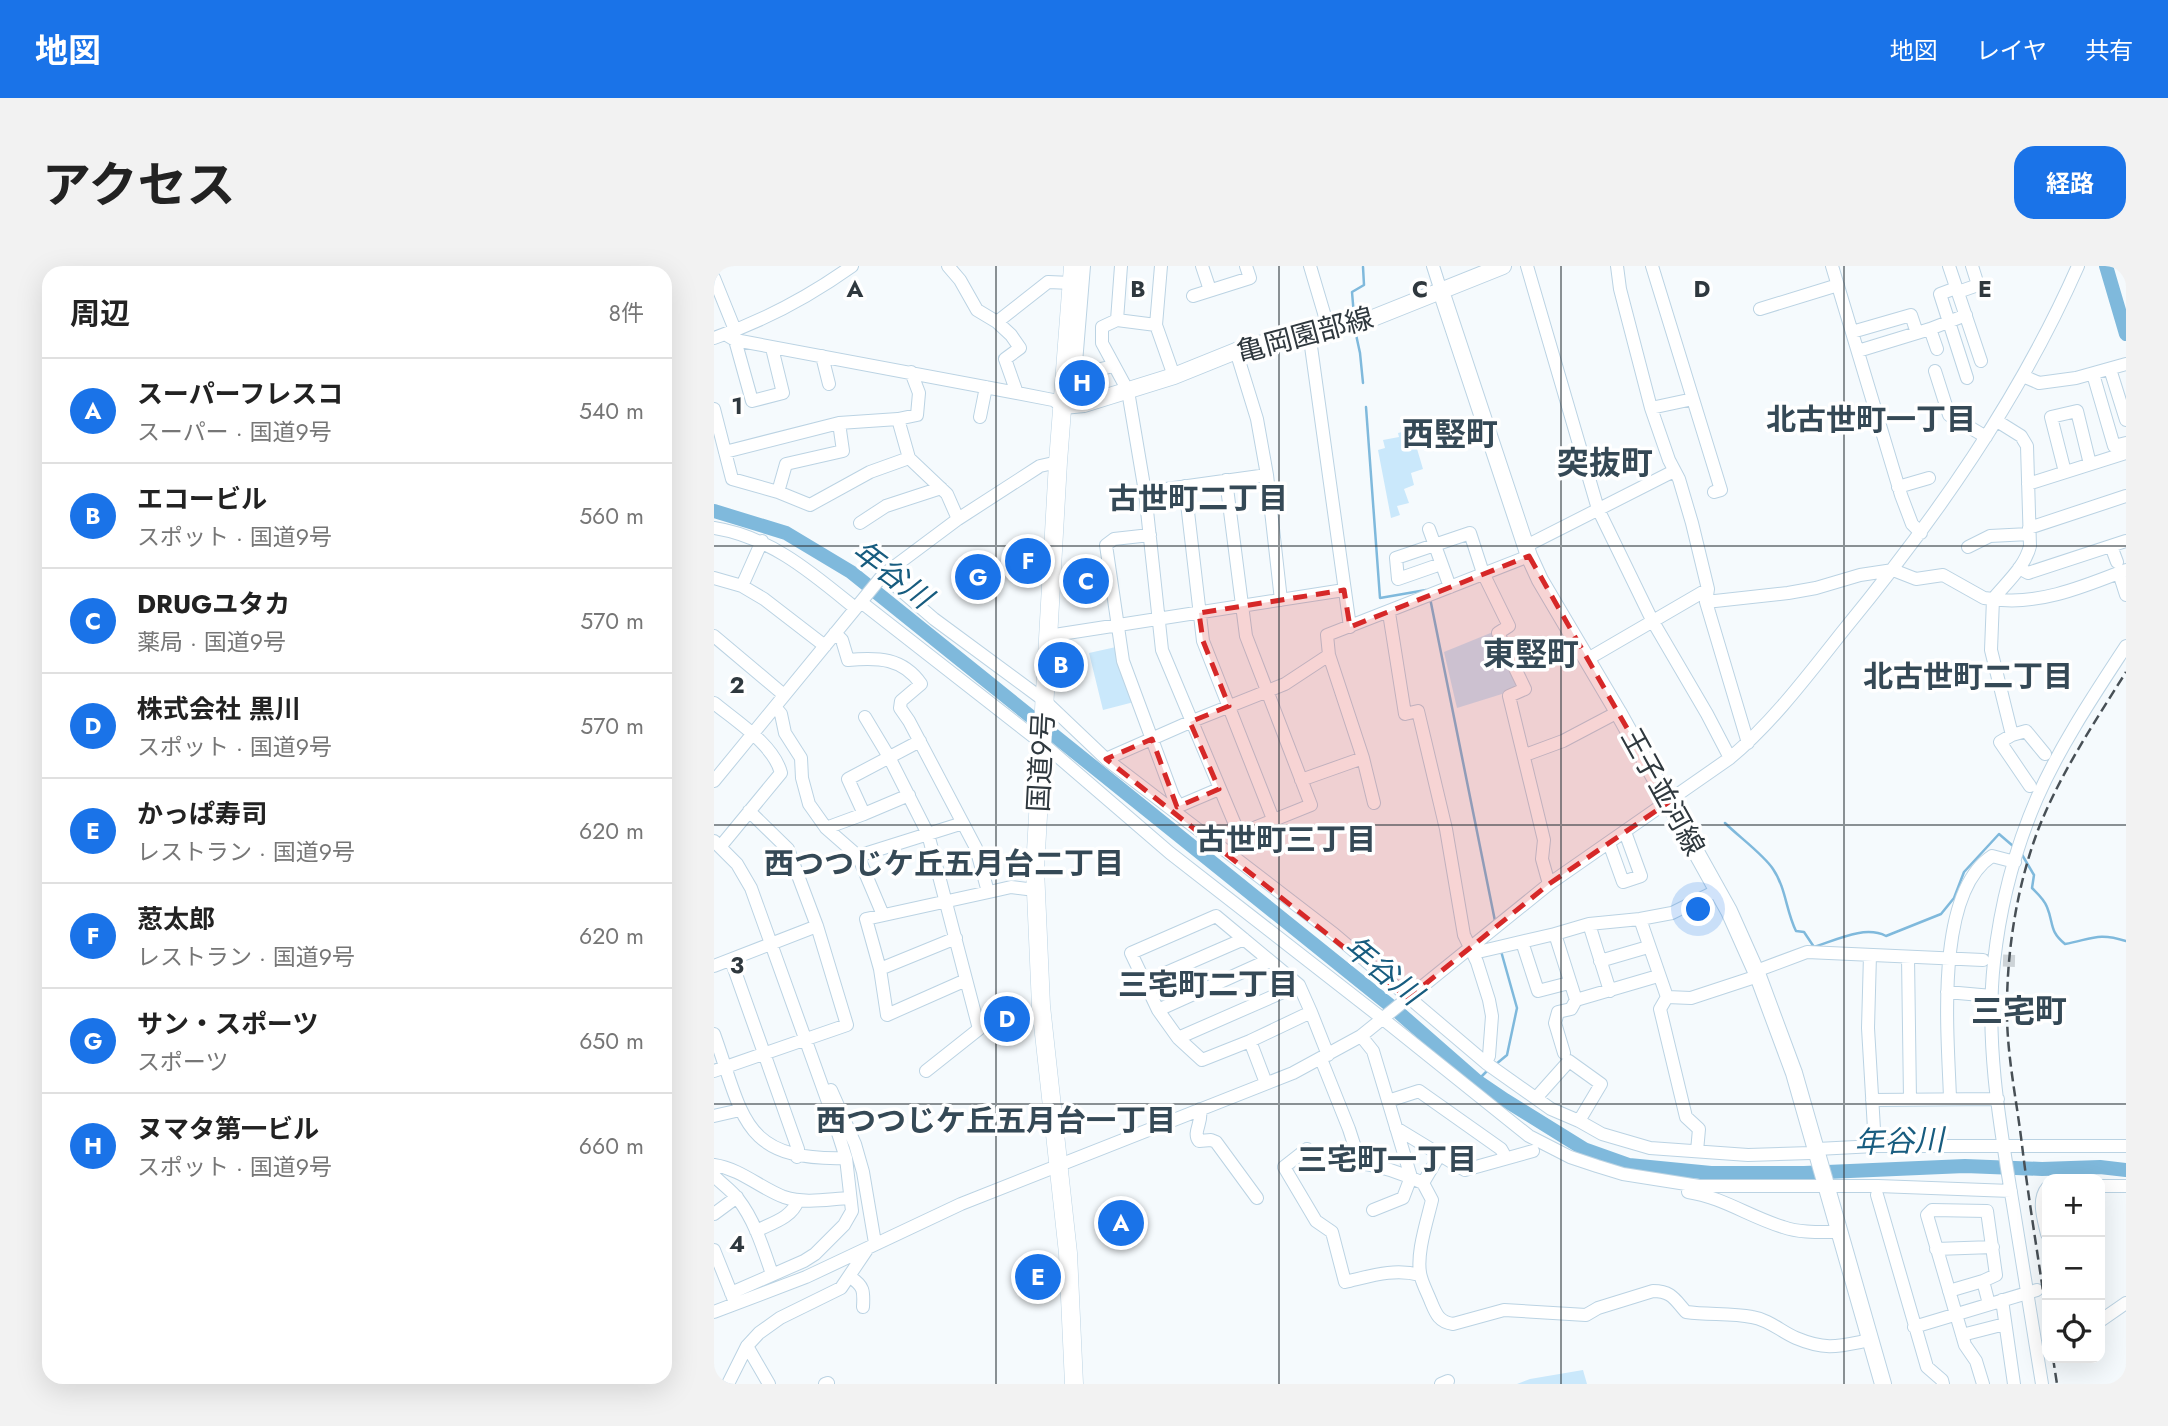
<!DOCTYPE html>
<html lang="ja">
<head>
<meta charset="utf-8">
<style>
	:root { --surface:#fff; --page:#f2f2f2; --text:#222; --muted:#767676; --line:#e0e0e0; --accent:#1a73e8 }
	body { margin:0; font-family:Jost,"Noto Sans JP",sans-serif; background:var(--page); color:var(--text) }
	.controls { position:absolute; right:21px; bottom:21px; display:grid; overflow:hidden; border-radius:14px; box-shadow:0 7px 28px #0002 }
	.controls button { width:63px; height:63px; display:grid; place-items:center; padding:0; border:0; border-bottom:2px solid var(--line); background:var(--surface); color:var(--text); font:35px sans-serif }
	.you { position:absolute; left:985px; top:644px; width:24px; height:24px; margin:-18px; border:5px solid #fff; border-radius:50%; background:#1a73e8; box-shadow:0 0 0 10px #1a73e833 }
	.badge { display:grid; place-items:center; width:46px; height:46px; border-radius:50%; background:var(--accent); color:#fff; font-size:23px; font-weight:700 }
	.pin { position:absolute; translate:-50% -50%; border:4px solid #fff; box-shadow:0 2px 7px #0006 }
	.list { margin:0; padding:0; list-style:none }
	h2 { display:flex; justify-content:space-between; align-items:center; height:91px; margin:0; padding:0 28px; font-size:30px }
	h2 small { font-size:23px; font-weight:400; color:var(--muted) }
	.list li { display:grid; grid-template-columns:46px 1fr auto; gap:21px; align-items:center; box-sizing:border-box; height:105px; padding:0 28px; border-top:2px solid var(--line) }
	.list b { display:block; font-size:26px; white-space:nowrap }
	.list p { margin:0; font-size:23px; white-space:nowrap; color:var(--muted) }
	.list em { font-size:23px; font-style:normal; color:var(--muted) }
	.icon { flex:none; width:38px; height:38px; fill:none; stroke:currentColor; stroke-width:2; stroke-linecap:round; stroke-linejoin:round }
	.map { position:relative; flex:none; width:1412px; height:1118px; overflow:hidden; border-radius:21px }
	header { display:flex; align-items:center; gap:42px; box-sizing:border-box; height:98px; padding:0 35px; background:var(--accent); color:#fff }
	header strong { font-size:33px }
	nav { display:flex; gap:38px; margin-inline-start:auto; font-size:24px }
	.intro { display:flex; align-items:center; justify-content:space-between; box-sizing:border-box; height:168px; padding:0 42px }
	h1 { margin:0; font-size:49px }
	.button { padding:18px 32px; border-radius:21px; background:var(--accent); color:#fff; font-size:24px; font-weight:700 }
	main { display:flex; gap:42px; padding:0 42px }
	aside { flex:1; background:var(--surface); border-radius:21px; box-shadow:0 7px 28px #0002 }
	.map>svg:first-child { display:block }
</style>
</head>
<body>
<header>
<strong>地図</strong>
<nav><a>地図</a><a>レイヤ</a><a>共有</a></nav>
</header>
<div class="intro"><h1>アクセス</h1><a class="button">経路</a></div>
<main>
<aside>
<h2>周辺<small>8件</small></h2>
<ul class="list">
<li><span class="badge">A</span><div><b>スーパーフレスコ</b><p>スーパー · 国道9号</p></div><em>540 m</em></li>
<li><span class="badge">B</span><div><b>エコービル</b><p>スポット · 国道9号</p></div><em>560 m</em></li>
<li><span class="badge">C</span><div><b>DRUGユタカ</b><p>薬局 · 国道9号</p></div><em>570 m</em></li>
<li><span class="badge">D</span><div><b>株式会社 黒川</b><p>スポット · 国道9号</p></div><em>570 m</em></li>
<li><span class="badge">E</span><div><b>かっぱ寿司</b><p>レストラン · 国道9号</p></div><em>620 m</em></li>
<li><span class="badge">F</span><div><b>荵太郎</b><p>レストラン · 国道9号</p></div><em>620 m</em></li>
<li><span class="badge">G</span><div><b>サン・スポーツ</b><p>スポーツ</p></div><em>650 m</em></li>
<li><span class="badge">H</span><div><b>ヌマタ第一ビル</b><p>スポット · 国道9号</p></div><em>660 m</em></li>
</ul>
</aside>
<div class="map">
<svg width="1412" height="1118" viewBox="0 0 1412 1118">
	<rect width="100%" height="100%" fill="#f5fafd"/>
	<path fill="#cae8fb" d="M710 157 714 172 701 176 709 203 697 207 700 219 690 223 695 237 683 240 686 249 677 252 664 184 671 182 669 174 685 171 684 167 697 164V161Z
		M779 366 804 423 743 442 730 386Z
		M402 381 420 436 389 444 375 387Z
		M869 1104 873 1118H803L816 1113Z"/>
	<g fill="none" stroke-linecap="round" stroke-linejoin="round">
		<path stroke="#7fb9dc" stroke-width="2.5" d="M640 50 638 26 650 19 649 1
			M641 64 646 87 649 117
			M652 141 666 332 712 324 713 326
			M716 332 781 655
			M1011 557C1024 570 1050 589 1059 603 1072 622 1072 645 1082 665L1090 666 1100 681C1122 674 1151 659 1172 670L1227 648 1240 632 1250 606 1285 568 1299 580
			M1307 587 1320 609 1318 622C1324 628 1330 633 1333 641 1340 658 1335 665 1351 678 1378 673 1384 666 1412 675
			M781 799 793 789 803 742 787 685
			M763 815 773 805"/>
		<path stroke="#7fb9dc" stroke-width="14" d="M1392 0 1412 68
			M0 245 72 267 137 306 683 745 763 815 791 834 870 883 915 899 997 907H1090L1251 900 1328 903 1386 901 1412 904"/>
		<path stroke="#cdd3d7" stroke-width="12" stroke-dasharray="12 6" stroke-linecap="butt" d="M1271 694 1305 695"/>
		<defs>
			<path id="minor" d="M234 0 246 14 263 44 283 56 297 69 306 82 291 93 303 127
				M447 0 442 59 460 110
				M488 0 496 24
				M596 0 615 64
				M719 0 727 25
				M813 0 884 243 938 354 993 448 1016 492
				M903 0 906 23 937 142 955 194 965 213 978 257 994 323 992 336 1034 477
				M938 0 1007 224 1000 226
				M1118 0 1187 229 1198 258 1207 267
				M1235 0 1267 95
				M0 12 21 64
				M1242 22 1226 28 1253 112
				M1244 26 1264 19 1258 0
				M479 30 536 12 532 0
				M1046 43 1124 19
				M403 54 407 0
				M283 56 334 16 358 17
				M442 59 403 54 388 61V77L414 125 431 226 448 384 525 568 597 539 532 370 512 214
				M1216 63 1223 83
				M595 66 636 361
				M1138 66 1197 49 1203 67
				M11 68 21 74 303 127 339 134 349 140
				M0 72C49 55 96 30 138 0
				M21 74 38 135 69 127 58 82
				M522 85 543 153 553 209 567 334
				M1144 85 1216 63 1252 49
				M108 90 115 118
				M1396 103 1412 154
				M1221 105 1235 149 1272 171
				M1379 108 1400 180 1412 177
				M361 109 370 0
				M1309 110 1325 117 1362 112 1412 98
				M355 111 399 100
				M937 142 979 133
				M0 143 18 213 64 226 96 239 156 206 195 192
				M266 151 272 121
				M184 153 195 192 233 228 244 253
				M11 186 125 157 184 153 203 149 205 127 197 106
				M1351 206 1337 151 1363 145 1376 198
				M1314 218 1412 187
				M471 220 489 375 559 553
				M1184 221 1215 212
				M64 226 72 198 129 185 125 157
				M431 226 553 209
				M146 257 172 240 227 222
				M0 262C57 271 98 307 141 342
				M1315 262 1412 230
				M715 263 736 321
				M436 269 400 273 392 279 409 395 459 530 465 540 505 523
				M812 280 960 205
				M1397 280 1403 296
				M1254 281 1276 270 1315 268
				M727 298 684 313 682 292 756 267 769 307 795 360 784 367 811 423 795 430 830 574 828 593 835 618
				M1305 302 1314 307 1412 275
				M1405 307 1412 329
				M169 309 220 353 331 435 392 493 620 668 772 797 837 843 865 855 888 868 936 882 1034 889 1097 887 1103 883 1161 880H1412
				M0 312 28 320 50 333 111 380
				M28 320 48 275
				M147 336 334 482 456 587 669 753 815 870 856 891 883 900 909 908 985 920H1164L1297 925
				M992 336 1074 327 1102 322 1146 309 1179 304 1202 313 1229 309 1270 332 1279 333C1292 317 1311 301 1316 280L1313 180 1307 170 1283 155
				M675 347 691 448 704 445 732 563 750 669 763 696 775 734 778 750 775 790 772 797
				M121 367 128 374 134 394C164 391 189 392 207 418L187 435 186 442 195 455 262 582 274 626
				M0 370 70 429
				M334 370 630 324
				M872 394 994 323
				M0 437C22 455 60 479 67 507L6 581
				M61 441 67 448 71 467 87 492 88 512 95 538 112 562 144 590
				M151 451 175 491 214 568 265 763 212 805
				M1298 469 1277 384 1279 333C1324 340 1371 320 1412 304
				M811 489 849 475 904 446
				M392 493 476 456 571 418 615 389
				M587 514 649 492
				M0 515 169 309 244 253 326 200 344 196
				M1316 520 1286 476 1298 469 1312 465 1331 488
				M660 537 649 492 615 389 613 369 815 290
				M150 548 195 529
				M112 562 150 548 134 513 206 475
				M0 575 23 598 37 622 115 839 132 892 138 945 130 959 101 988 90 995 17 1027
				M895 577 909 616 927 610 911 566
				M169 649 144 590 249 557
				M502 650 585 719 597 746 536 775 488 794 464 772 444 744 417 687Z
				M926 653 953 731 946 743 972 851 985 863 983 885
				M875 658 896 725
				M841 668 862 734 944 710
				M808 676 824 725 855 717
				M756 682 764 686 841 668 875 658 926 653 958 647 1004 624
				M1156 689 1154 762 1161 880
				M1194 691 1196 833
				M17 694 84 883 83 891
				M886 695 934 681
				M0 700 103 660
				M166 703 242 672
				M1042 705 1093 686 1269 694
				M252 714 173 749 166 703 152 653 284 624 297 621 321 624
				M431 716 530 673
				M1233 726 1278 730
				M953 731 977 732 1044 710
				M444 744 555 694
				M597 746 614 789
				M0 768C30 851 27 895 132 892
				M647 770 659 785 697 911 689 932 659 944
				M464 772 585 719
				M536 775 552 817
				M850 787 841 757 844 746 857 743 862 734
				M607 793 635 863 646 897C667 900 690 908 709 917L718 934C713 955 701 991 707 1011 709 1019 714 1028 717 1036 722 1048 725 1056 739 1058L790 1044 872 1049 884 1042 939 1025C958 1025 961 1034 972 1046 994 1049 1017 1047 1038 1051 1056 1054 1066 1065 1082 1072 1113 1085 1125 1080 1156 1074
				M0 805 133 759 103 660 74 583 35 545
				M117 824 141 878 149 906 161 977
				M822 832 855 795 887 818 865 855
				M1236 832C1234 770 1220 628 1278 590L1301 596
				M1158 834 1284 833
				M674 835 705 825 787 883 792 892
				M486 843C489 857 478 866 485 875L497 874 502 876 543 932
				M0 850 26 844
				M682 862 751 904 819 885
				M593 883 570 901 602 955 618 966 631 1016C657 1010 680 1002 706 1009
				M0 899C27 903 46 922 70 931 92 938 114 933 136 932
				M0 910C8 918 18 925 24 933 41 955 49 982 58 1008
				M709 917 725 890
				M1386 920H1412
				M1333 922C1323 934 1330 954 1333 968
				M974 926C1008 931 1036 951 1069 961 1086 967 1106 966 1124 966
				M1163 929 1213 1101 1228 1114 1229 1118
				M0 948 23 931
				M42 965C58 957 78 952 84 934
				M1222 983 1279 981
				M0 984 20 1034
				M136 1011C150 1020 150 1025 149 1041
				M1269 1015 1282 1009 1273 945 1218 944 1213 949 1251 1079 1262 1095 1269 1118
				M1235 1025 1269 1015 1275 1038
				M1288 1034 1300 1118
				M0 1046 92 1011 247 938 579 807 647 770 835 618 1016 492C1059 456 1094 409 1129 365 1221 253 1305 134 1364 0
				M1386 1055 1412 1037
				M1200 1061 1323 1024
				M1248 1069 1291 1058
				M33 1080 55 1118
				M14 1118 33 1080 45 1067 66 1052 127 1022 154 982
				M111 1118 114 1117
				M727 1118 734 1115
				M1328 1118C1318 1058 1309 999 1299 939 1286 860 1271 777 1280 696 1286 641 1301 583 1323 532 1347 478 1380 429 1412 380"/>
			<path id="major" d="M727 25 815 290 826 314 904 446 1015 645 1044 710 1080 807 1169 1118
				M349 140 370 138 460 110 522 85 569 71 615 64 654 54 789 0"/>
			<path id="highway" d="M359 0 344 196 321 603 327 740 354 987 360 1118"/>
		</defs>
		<use href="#minor" stroke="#bbd3e3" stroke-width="14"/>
		<use href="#major" stroke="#bbd3e3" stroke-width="18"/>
		<use href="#highway" stroke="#bbd3e3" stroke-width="19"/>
		<use href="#minor" stroke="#fff" stroke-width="12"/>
		<use href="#major" stroke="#fff" stroke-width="16"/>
		<use href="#highway" stroke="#fff" stroke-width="18"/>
		<path stroke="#485056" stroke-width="2.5" stroke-dasharray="10 5" stroke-linecap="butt" d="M1333 1053C1325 995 1315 937 1308 879 1303 837 1294 795 1293 752 1292 689 1302 623 1324 564 1346 508 1380 457 1412 406
			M1339 1092 1343 1118"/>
	</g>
	<path fill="#d62828" fill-opacity="0.2" stroke="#d62828" stroke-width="5" stroke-dasharray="14 9" stroke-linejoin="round" d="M815 290 955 536 835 618 694 732 392 493 438 473 463 541 505 523 476 456 515 440 489 375 485 347 630 324 636 361Z"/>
	<path fill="none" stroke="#2f383e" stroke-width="2" stroke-opacity="0.55" d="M282 0V1118M565 0V1118M847 0V1118M1130 0V1118M0 280H1412M0 559H1412M0 838H1412"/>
	<g text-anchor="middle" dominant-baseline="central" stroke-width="7" stroke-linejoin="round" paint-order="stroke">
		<g font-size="28" fill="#2f383e" stroke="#fff">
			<text transform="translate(591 69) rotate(-15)">亀岡園部線</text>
			<text transform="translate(327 496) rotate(-87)">国道9号</text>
			<text transform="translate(949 526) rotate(61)">王子並河線</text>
		</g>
		<g font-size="30" font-weight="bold" fill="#354956" stroke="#fff">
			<text x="1157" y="153">北古世町一丁目</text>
			<text x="484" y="232">古世町二丁目</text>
			<text x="1254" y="410">北古世町二丁目</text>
			<text x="572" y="573">古世町三丁目</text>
			<text x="230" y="597">西つつじケ丘五月台二丁目</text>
			<text x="494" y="718">三宅町二丁目</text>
			<text x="282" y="854">西つつじケ丘五月台一丁目</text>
			<text x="673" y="893">三宅町一丁目</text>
		</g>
		<g font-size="30" font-style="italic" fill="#175c7f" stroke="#fff">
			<text transform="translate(178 308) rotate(37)">年谷川</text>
			<text transform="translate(669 704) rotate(39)">年谷川</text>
			<text transform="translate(1185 875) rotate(-2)">年谷川</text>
		</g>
		<g font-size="32" font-weight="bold" fill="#354956" stroke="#fff">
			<text x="736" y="168">西竪町</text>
			<text x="891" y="197">突抜町</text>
			<text x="817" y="388">東竪町</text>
			<text x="1305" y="745">三宅町</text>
		</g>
	</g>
	<g font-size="23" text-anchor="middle" font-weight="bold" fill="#2f383e" stroke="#fff" stroke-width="7" stroke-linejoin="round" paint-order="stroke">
		<text x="141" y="31">A</text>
		<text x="424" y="31">B</text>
		<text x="706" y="31">C</text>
		<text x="988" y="31">D</text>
		<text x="1271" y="31">E</text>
		<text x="23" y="148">1</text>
		<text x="23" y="427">2</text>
		<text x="23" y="707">3</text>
		<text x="23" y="986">4</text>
	</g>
</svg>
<div class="controls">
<button>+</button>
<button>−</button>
<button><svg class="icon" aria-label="locate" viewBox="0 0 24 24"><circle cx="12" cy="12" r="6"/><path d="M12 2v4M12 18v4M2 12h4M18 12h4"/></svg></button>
</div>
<div class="you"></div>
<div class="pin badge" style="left:407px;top:957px">A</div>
<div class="pin badge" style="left:347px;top:399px">B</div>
<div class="pin badge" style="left:372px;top:315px">C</div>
<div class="pin badge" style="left:293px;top:753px">D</div>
<div class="pin badge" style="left:324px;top:1011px">E</div>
<div class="pin badge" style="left:314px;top:295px">F</div>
<div class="pin badge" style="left:264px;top:311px">G</div>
<div class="pin badge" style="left:368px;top:117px">H</div>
</div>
</main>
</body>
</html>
